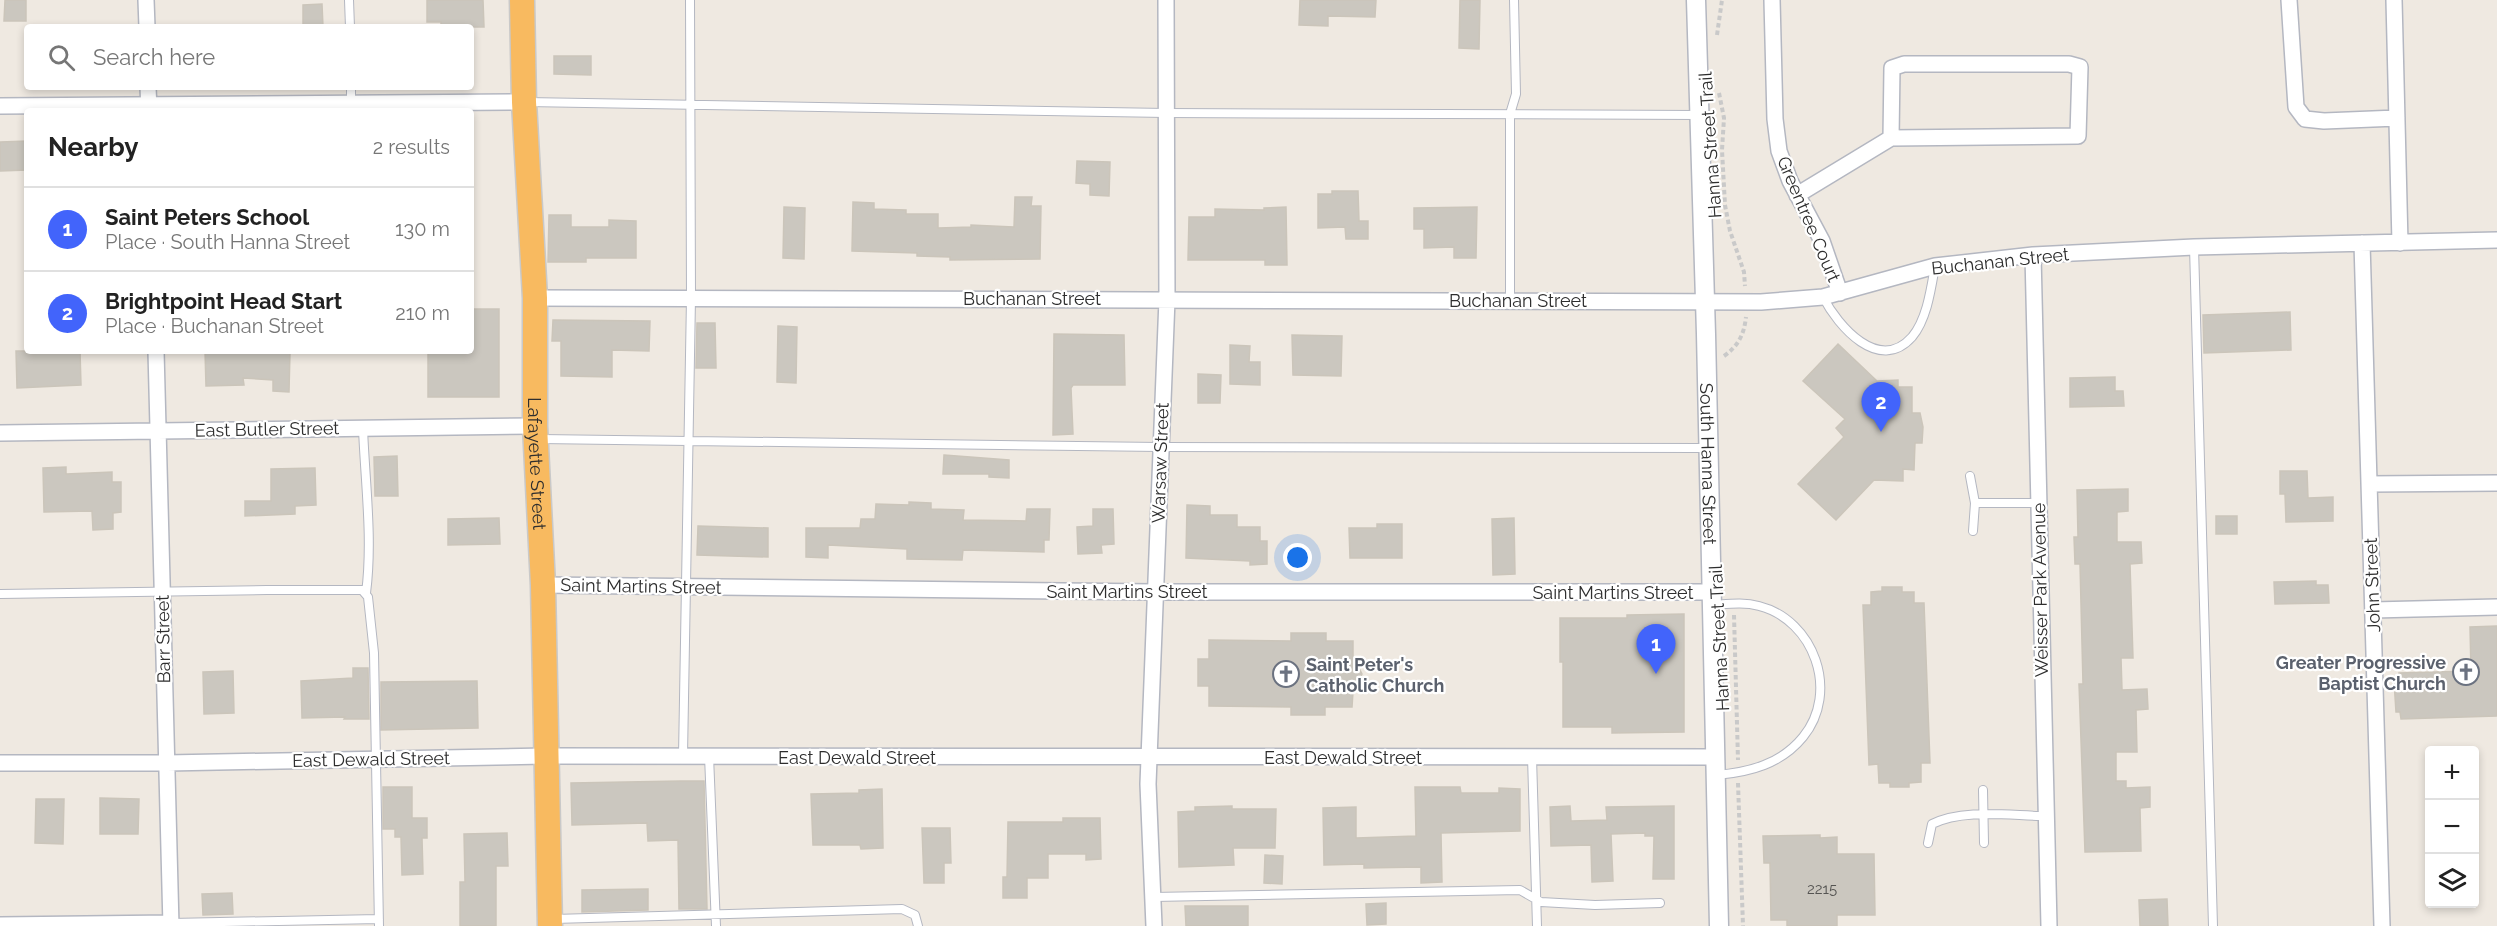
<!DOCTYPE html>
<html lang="en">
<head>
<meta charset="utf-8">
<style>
	:root { --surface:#fff; --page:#f6f6f6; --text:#222; --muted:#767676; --line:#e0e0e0; --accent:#4264fb }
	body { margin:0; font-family:Raleway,sans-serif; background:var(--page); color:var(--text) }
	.controls { position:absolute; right:18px; bottom:18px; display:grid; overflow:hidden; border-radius:6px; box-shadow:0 3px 9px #0003 }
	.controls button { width:54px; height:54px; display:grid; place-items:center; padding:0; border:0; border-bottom:2px solid var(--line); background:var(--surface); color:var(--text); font:30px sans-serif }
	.you { position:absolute; left:1298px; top:558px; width:21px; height:21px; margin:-15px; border:4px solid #fff; border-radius:50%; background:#1a73e8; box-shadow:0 0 0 9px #1a73e833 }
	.badge { display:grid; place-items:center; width:39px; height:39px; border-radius:50%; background:var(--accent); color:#fff; font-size:20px; font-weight:700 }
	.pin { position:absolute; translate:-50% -50px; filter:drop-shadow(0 2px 3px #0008) }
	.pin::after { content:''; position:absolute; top:32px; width:21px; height:18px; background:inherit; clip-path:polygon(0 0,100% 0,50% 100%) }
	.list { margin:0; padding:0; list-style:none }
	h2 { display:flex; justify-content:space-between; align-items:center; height:78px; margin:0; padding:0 24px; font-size:26px }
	h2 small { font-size:20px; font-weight:400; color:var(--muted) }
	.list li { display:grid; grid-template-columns:39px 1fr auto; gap:18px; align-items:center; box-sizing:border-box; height:84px; padding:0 24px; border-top:2px solid var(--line) }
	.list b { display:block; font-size:22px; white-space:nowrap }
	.list p { margin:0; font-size:20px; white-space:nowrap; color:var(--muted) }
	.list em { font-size:20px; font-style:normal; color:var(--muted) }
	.icon { flex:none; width:33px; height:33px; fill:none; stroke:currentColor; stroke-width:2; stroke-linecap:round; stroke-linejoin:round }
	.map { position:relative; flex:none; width:2497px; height:926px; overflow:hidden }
	.search { position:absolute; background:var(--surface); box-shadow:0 3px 9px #0003; left:24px; top:24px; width:450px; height:66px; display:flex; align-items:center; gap:15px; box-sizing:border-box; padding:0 21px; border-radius:6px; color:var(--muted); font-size:22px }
	.panel { position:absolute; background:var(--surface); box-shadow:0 3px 9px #0003; left:24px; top:108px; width:450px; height:246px; border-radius:6px }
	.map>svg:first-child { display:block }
</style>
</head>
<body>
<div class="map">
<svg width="2497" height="926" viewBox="0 0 2497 926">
	<rect width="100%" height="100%" fill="#efe9e1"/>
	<path fill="#cbc7bf" stroke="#cbc5ba" stroke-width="1.5" d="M5 0H26V21H4Z
		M427 0H483L484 27H441V22H427Z
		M1300 0H1376L1375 17 1328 16V26L1299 25Z
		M1460 0H1480L1479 49 1459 48Z
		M322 4 323 27H303V5Z
		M554 56H591V75L554 74Z
		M27 141V170L0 171V142Z
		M1077 161 1110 162 1109 196 1090 195V184L1076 183Z
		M1332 191H1358L1359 221H1368V239H1346L1345 227 1318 228V194H1332Z
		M1015 197H1032L1031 206H1041L1040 259 950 260V257L917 256V253L852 251 853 202 874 203V209L906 210V214H938V228L971 227V225L1014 227Z
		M784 207 805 208 804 259 783 258Z
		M1286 207 1287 265H1265V260H1188L1189 217H1215V209L1264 210V208Z
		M1477 207 1476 258H1454V247L1424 248V229H1414V208Z
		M549 215H571V227H609V220L636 221V258H586V262H548Z
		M471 309H499V397H428V351H471Z
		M2290 312 2291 350 2204 353 2203 315Z
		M553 320 650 321 649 351 612 350V377L561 376V341H552Z
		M697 323H715L716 368H696Z
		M778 326 797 327 796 383 777 382Z
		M1054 334 1124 335 1125 385H1073L1071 388 1073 434 1053 435Z
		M1292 335 1342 336 1341 376 1293 375Z
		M1838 344 1877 381 1898 380V387H1912V413H1920L1923 427 1922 443H1915L1914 470 1903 469V481L1874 480 1836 520 1798 484 1844 437 1836 428 1845 419 1803 381Z
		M1230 345 1250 346 1249 362H1260V385L1230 384Z
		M16 351H80L81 385 17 388Z
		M205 351 290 352 289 392 273 391V380L243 378 244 385 206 386Z
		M1198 374 1221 375 1220 403H1198Z
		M2115 377V391H2123L2124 406 2070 407V378Z
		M944 455 1009 460V478L989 477V474H943Z
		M397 456 398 496H375L374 457Z
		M66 467V474L112 472V482H121V512L113 513V529L93 530 92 511 44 512 43 468Z
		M315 468 316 505 295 506V514L245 516V501H271V469Z
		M2280 471H2307L2308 498 2333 497V521L2286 522 2285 494H2280Z
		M2128 489V511L2117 512V542H2141L2142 563 2130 564 2133 658H2121L2122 690 2147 689 2148 709 2136 710 2137 752H2116V781H2126V788L2150 787V807L2140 808 2141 851 2085 852 2079 684H2083L2080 564H2075L2074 537H2078L2077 490Z
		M909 502 931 503V509L964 510 963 520 1026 521 1027 509H1050L1049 540H1044V552L963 550 962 560 907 559V549L828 545V558L806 557V528H860L861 519H875L876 504 909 505Z
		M1187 505 1210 506V515H1237V527H1260V541H1267V564L1250 565V561L1186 558Z
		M1093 509H1113L1114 544 1101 545 1102 553 1078 554 1077 527 1093 526Z
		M2216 516H2237V534H2216Z
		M499 518 500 544 448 545V519Z
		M1514 518 1515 574 1493 575 1492 519Z
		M1377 524H1402V558H1350L1349 528H1377Z
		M698 526 768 528V557L697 555Z
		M2316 581V585H2328L2329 603 2275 604 2274 582Z
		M1882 587H1902V592H1914V603H1924L1930 763H1921V782L1909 783V787H1890V783H1879L1878 764 1869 765 1863 605H1871V592L1882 591Z
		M1684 614V732L1612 733V727H1563V662H1560V618H1627V615Z
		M2497 626V716L2401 719 2400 712H2396L2394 681H2399V673L2471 671 2470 627Z
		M1291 633H1326V641H1353V656L1362 674 1353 692 1352 707H1325V715H1291V707L1209 706V686H1198V659H1209V640L1291 641Z
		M353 668H368L369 719H344L345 717 302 718 301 681 353 678Z
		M233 671 234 713 204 714 203 672Z
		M477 681 478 728 381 730V682Z
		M681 781H704L707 909H679L678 840 648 841 647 823 572 825 571 783Z
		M383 787H412V818H427V838H422L423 874 402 875 401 837H395V829H383Z
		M1415 787H1460L1461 793H1499V788L1520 789V831L1441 833 1442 882 1421 883V867L1364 868V864L1324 865 1323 808 1356 807V838L1416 836Z
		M882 789 883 848 861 849 860 845H813L811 794 859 793V790Z
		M100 798 139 799 138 834H100Z
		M36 799H64L63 844 35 843Z
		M1232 806V809H1276L1275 848H1233L1234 865 1179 867 1178 812 1195 811V807Z
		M1570 806 1571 821 1607 820 1606 807 1674 806V879H1653L1654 836H1645V833L1611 834 1613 881 1592 882 1591 845 1551 846 1550 807Z
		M1063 818H1100L1101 859 1086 860V854H1048V878H1027V898H1003V877H1007L1008 822H1063Z
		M922 828H950L951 863H944V883H924Z
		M507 833 508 866H496V926H460V882H465L464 834Z
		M1820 835V838L1837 837V854H1874L1875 915H1837V926H1787V920H1771L1770 863H1764L1763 836Z
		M1265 855 1283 856 1282 884 1264 883Z
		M648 889V910L582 912V890Z
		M232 893 233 914 203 915 202 894Z
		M2167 899 2168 926H2140L2139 900Z
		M1386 903V924L1367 925 1366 904Z
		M1185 906H1248V926H1186Z"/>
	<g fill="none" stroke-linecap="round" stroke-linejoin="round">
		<defs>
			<path id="service" d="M349 0 350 27
				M351 87V103
				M526 102 1166 113 1699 115
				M2194 247 2213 926
				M1823 297C1838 326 1879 374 1912 337 1927 319 1931 289 1935 266
				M1510 300V114L1516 94 1514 0
				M363 428C365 482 373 539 366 593
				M540 439 1160 447 1708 448
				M1970 476 1975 503H2038
				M1973 531 1975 503
				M0 594 267 590H362L368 597 374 653 379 926
				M1713 605C1729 604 1744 602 1759 606 1814 620 1840 692 1803 737 1781 764 1750 772 1717 775
				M683 756 691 298 690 0
				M709 756 716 926
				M1532 757 1537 926
				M1983 790 1984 843
				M1928 843 1932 824C1963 808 2012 816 2046 816
				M1153 897 1520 890 1541 902 1595 905 1660 903
				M554 919 902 909 915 915 918 926
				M171 923 379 919"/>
			<path id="minor" d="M146 0 147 27
				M1772 0 1775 119 1779 151 1790 181 1822 241 1840 293
				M2289 0 2296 107 2305 119 2324 121 2397 118
				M2394 0 2400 243
				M148 87 149 111
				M0 106 524 102
				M1797 195 1891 138 2078 136 2080 67 2069 64H1904L1892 68 1891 138
				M2362 243 2382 926
				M2033 255 2049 926
				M535 298 1761 302 1823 297 1935 266 2033 255 2194 247 2497 240
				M156 351 171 926
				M0 433 535 426
				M2369 484 2497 483
				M543 585 1154 592H1711
				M2373 610 2497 607
				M0 763H167L545 756 1715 757
				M0 925 171 923
				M1154 926 1148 784 1167 299 1166 0"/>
			<g id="tertiary">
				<path id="s1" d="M1696 0 1706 334 1719 926"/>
			</g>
			<g id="trunk">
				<path id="s2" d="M522 0 524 102 535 298V426L543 585 550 926"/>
			</g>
		</defs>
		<use href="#service" stroke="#b4b7c1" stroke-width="10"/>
		<use href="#minor" stroke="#b4b7c1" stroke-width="18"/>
		<use href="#tertiary" stroke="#b4b7c1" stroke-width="21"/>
		<use href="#trunk" stroke="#c9c9c9" stroke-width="27"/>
		<path stroke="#c9c9c9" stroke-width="4" stroke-dasharray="4.5 3" stroke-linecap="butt" d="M1717 35 1722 0
			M1719 93 1724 118 1722 150 1725 205 1730 231 1744 272 1745 286
			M1724 356C1738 346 1744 335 1746 317
			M1734 615 1738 760
			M1738 783 1743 926"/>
		<use href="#service" stroke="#fff" stroke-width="8"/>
		<use href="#minor" stroke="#fff" stroke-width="15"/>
		<use href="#tertiary" stroke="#fff" stroke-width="18"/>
		<use href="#trunk" stroke="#f8ba60" stroke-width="24"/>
	</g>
	<defs>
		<symbol id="church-ring" viewBox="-11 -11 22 22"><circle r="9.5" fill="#fff" stroke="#6b7280" stroke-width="1.5"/><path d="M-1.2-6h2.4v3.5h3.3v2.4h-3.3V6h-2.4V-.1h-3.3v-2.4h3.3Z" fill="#6b7280"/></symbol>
	</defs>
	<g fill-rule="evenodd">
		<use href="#church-ring" x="2451" y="657" width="30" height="30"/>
		<use href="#church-ring" x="1271" y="659" width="30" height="30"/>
	</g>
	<g text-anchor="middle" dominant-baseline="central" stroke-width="4.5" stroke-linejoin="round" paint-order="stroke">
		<g font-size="15" fill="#555452">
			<text x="1822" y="889">2215</text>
		</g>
		<g font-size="18" fill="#2e2e2e" stroke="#fff">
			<text transform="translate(1710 145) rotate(-94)">Hanna Street Trail</text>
			<text transform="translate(1809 219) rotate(67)">Greentree Court</text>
			<text transform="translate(2000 261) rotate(-6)">Buchanan Street</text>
			<text x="1032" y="298">Buchanan Street</text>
			<text x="1518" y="300">Buchanan Street</text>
			<text transform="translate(267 429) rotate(-1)">East Butler Street</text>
			<text stroke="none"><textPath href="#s2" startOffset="464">Lafayette Street</textPath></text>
			<text transform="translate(1160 463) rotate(-88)">Warsaw Street</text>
			<text stroke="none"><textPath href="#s1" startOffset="464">South Hanna Street</textPath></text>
			<text transform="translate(2372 585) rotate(-92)">John Street</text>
			<text transform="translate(641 586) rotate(1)">Saint Martins Street</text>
			<text transform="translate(2040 590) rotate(-91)">Weisser Park Avenue</text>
			<text x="1127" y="591">Saint Martins Street</text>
			<text x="1613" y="592">Saint Martins Street</text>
			<text transform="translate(1719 638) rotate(-93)">Hanna Street Trail</text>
			<text transform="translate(163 639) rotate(-91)">Barr Street</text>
			<text x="857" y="757">East Dewald Street</text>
			<text x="1343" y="757">East Dewald Street</text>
			<text transform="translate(371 759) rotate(-1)">East Dewald Street</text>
		</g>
		<g font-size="18" font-weight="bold" fill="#5b616d" stroke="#fff" text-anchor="end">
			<text x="2446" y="662">Greater Progressive<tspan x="2446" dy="21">Baptist Church</tspan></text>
			<text x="1306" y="664" text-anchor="start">Saint Peter's<tspan x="1306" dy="21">Catholic Church</tspan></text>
		</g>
	</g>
</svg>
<div class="controls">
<button>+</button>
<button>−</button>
<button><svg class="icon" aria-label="layers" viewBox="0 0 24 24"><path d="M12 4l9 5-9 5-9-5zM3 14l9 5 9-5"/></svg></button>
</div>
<div class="you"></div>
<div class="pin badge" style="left:1656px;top:674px">1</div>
<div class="pin badge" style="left:1881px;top:432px">2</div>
<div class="search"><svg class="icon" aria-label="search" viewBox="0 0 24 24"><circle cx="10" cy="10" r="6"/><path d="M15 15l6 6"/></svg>Search here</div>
<section class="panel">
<h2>Nearby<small>2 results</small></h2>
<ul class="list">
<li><span class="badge">1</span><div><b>Saint Peters School</b><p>Place · South Hanna Street</p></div><em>130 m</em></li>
<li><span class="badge">2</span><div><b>Brightpoint Head Start</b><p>Place · Buchanan Street</p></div><em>210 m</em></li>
</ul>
</section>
</div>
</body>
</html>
